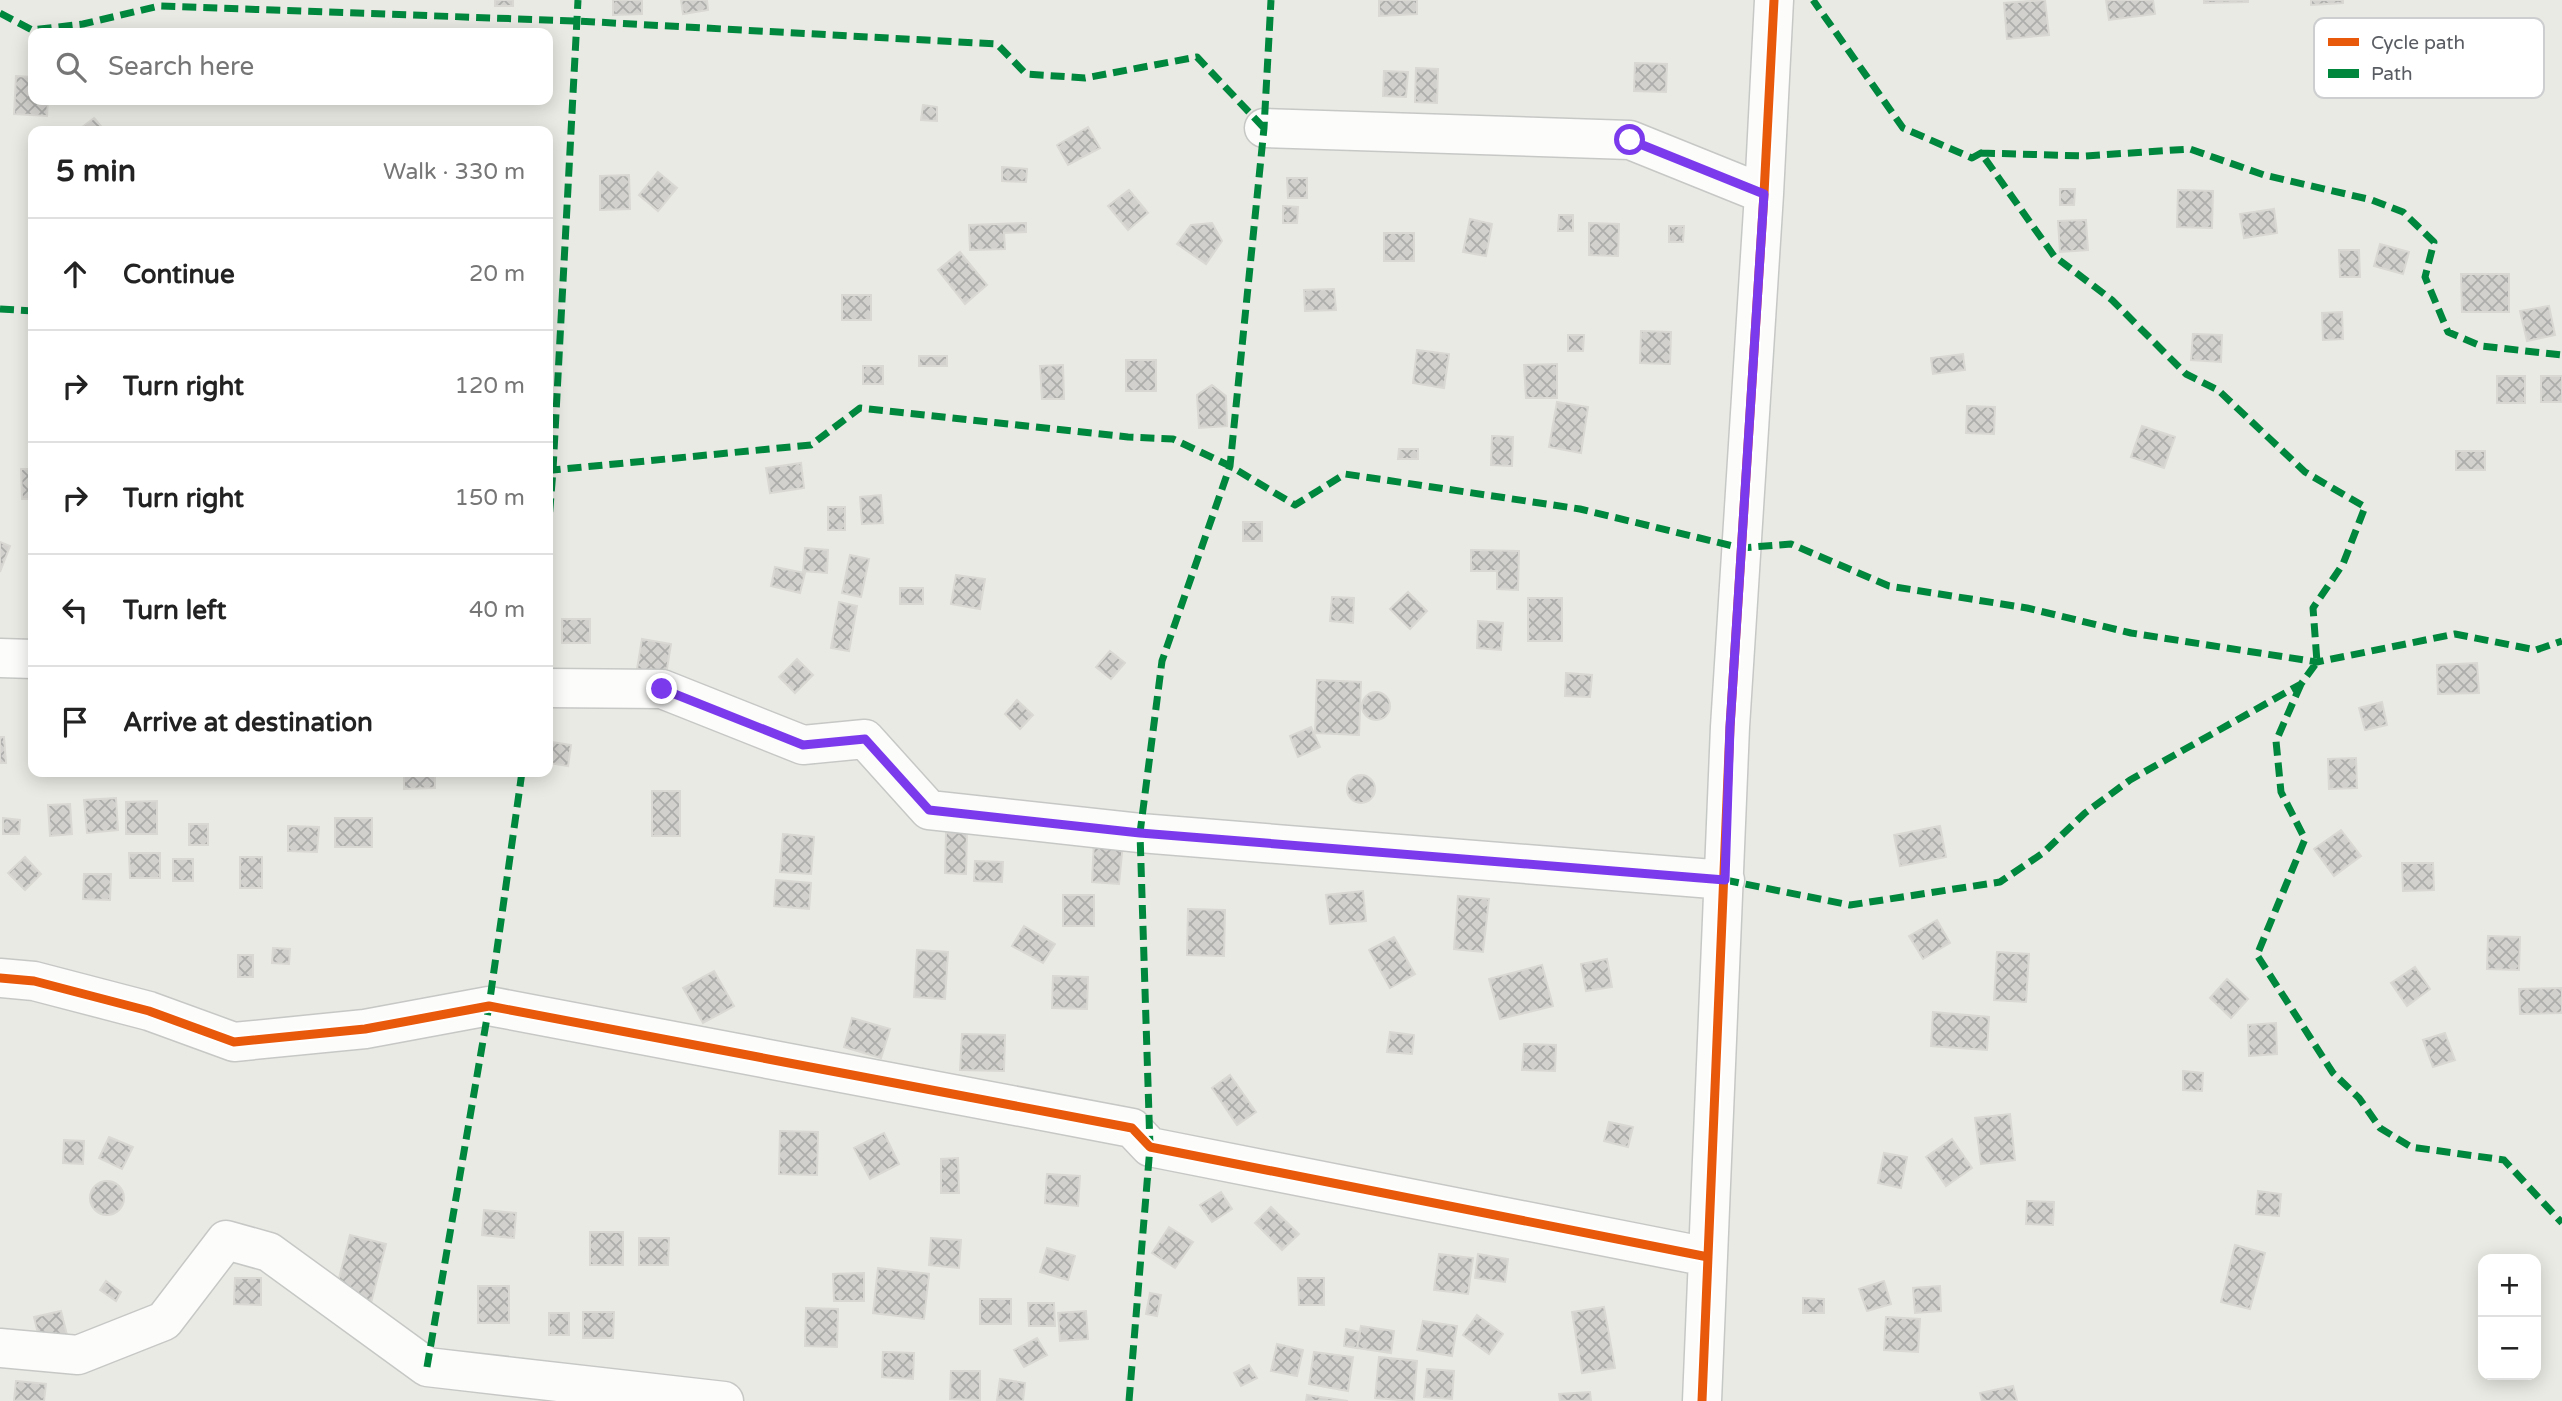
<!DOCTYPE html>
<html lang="en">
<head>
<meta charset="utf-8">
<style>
	:root { --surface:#fff; --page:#f2f2f2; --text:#222; --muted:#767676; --line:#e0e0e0 }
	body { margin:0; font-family:"Varela Round",sans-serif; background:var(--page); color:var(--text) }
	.controls { position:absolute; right:21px; bottom:21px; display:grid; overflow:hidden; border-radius:14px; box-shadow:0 4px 18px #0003 }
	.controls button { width:63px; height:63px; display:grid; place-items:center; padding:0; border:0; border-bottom:2px solid var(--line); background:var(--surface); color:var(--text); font:35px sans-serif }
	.stop { position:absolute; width:21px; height:21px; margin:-16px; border:5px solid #7c3aed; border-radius:50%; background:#fff }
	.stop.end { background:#7c3aed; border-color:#fff; box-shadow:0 2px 7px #0008 }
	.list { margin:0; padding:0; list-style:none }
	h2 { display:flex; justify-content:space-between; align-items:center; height:91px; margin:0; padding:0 28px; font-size:30px }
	h2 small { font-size:23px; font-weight:400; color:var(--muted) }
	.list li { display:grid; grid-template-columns:46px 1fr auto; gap:21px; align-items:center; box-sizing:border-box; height:112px; padding:0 28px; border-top:2px solid var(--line) }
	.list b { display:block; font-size:26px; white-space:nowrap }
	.list em { font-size:23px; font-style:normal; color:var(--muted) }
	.icon { flex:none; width:38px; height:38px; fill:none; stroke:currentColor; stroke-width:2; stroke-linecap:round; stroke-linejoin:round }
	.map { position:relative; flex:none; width:2562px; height:1401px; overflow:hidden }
	.search { position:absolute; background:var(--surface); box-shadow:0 4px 18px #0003; left:28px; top:28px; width:525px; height:77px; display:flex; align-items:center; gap:18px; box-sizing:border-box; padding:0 24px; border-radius:14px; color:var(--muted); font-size:26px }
	.panel { position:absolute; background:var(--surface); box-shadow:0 4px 18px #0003; left:28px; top:126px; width:525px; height:651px; border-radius:14px }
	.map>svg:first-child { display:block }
</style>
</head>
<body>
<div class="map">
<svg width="2562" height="1401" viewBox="0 0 2562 1401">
	<defs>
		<pattern id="building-cross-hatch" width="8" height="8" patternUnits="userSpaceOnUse" patternTransform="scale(1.75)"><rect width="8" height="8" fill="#d2d1ce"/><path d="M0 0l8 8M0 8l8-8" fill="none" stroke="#adadab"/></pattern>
	</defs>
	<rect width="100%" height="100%" fill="#eaeae4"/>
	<path fill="url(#building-cross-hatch)" stroke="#d9d8d3" stroke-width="2" d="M495 0H513V6H495Z
		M613 0H642V14L613 15Z
		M681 0H707L708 10 683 14Z
		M1379 0H1417V14L1379 16Z
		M2045 0 2049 35 2007 39 2004 3Z
		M2106 0H2153L2155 14 2109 20Z
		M2204 0H2248V2L2204 3Z
		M2311 0H2343V3L2311 5Z
		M1635 63 1667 64 1666 92 1634 91Z
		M1416 68 1438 69 1437 103 1415 102Z
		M1384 71 1408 72 1406 97 1383 96Z
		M16 76 33 77V100H48L47 116 14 114Z
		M923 105 937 107V121L921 120Z
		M94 118 105 131H77Z
		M230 127V131H212V128Z
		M1088 127 1100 148 1068 165 1057 145Z
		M1002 167 1027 169 1026 182 1002 181Z
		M658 172 677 188 658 211 639 195Z
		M629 175 630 209 600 210V176Z
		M1287 178H1307V198H1288Z
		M2060 189H2075L2074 205H2060Z
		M1129 190 1148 213 1128 230 1108 206Z
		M2178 190 2213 191 2212 228 2177 227Z
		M1283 206 1298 207 1297 223H1283Z
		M2274 209 2277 233 2244 238 2240 214Z
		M1559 215H1573V231H1558Z
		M1470 219 1492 224 1486 256 1463 252Z
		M2086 220 2088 250 2060 252 2058 221Z
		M1026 223V232L1004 233 1005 249 970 250 969 225Z
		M1212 223 1222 241 1206 264 1177 244 1191 225Z
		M1589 223 1619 224 1618 256 1589 255Z
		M1669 226H1684L1683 242H1669Z
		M1384 233H1414V261H1384Z
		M2380 244 2409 252 2403 274 2374 266Z
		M2339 250H2359L2360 277H2340Z
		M960 252 987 285 965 304 938 270Z
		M2461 274H2509V312H2462Z
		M1334 289 1336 310 1305 311 1304 290Z
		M842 295H871V320H842Z
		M2549 306 2555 335 2527 341 2520 311Z
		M2342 312 2343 339 2323 340 2322 313Z
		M1641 331 1671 332 1670 364 1640 363Z
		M2193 334 2222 335 2221 362 2191 360Z
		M1568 335H1584L1583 351H1568Z
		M1417 350 1449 354 1444 388 1413 383Z
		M1963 354 1965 370 1933 374 1931 358Z
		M919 356H947V366H919Z
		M1126 360H1156V391H1126Z
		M1557 364V398H1526L1524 365Z
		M1063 365 1064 399H1042L1040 366Z
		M863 366H883V384H863Z
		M2497 376H2525V403H2497Z
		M2541 376H2562V402H2541Z
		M1212 385 1226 396 1227 426 1199 428 1197 395Z
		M1557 402 1588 407 1581 453 1549 447Z
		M1967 406 1995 407 1994 434 1966 433Z
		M2142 426 2175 437 2164 468 2131 457Z
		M1492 436 1513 437 1512 466 1491 465Z
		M1399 449H1418V459H1398Z
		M2456 451H2485V470H2456Z
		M801 463 804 488 770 493 766 468Z
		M21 469H33V499H22Z
		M881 495 883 523 862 524 860 497Z
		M828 507H845V530H828Z
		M1243 522H1262V541H1243Z
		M0 542 10 546 0 572Z
		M805 548 828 550 827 573 803 571Z
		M1471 550 1519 551 1518 590 1497 589V571H1471Z
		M850 555 869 559 861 597 842 593Z
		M775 567 805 573 800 593 771 586Z
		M956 575 985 579 980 609 951 604Z
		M900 588H923V604H900Z
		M1408 592 1427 611 1410 629 1390 609Z
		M1332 597 1354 598 1353 623 1330 621Z
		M1528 598H1562V641H1528Z
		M839 602 857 606 849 651 831 648Z
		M562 619H590V643H562Z
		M1478 621 1503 623 1501 650 1477 648Z
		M642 639 671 644 666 675 637 669Z
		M1110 651 1125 663 1111 679 1096 667Z
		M797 659 813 675 795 693 779 677Z
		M2477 663 2479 693 2438 694 2437 665Z
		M1566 673 1592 675 1590 697 1565 696Z
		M1317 680 1361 682 1359 735 1315 733Z
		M1362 706a14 14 0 1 1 28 0a14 14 0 1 1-28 0Z
		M1017 700 1033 715 1020 729 1005 714Z
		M2382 702 2387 725 2365 730 2359 708Z
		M1311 727 1320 747 1298 757 1290 736Z
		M0 737H4L6 763H0Z
		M552 742 571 745 568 766 549 763Z
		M2356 758 2357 788 2329 789 2328 759Z
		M404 772H435V788L404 789Z
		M1347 789a14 14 0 1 1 28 0a14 14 0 1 1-28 0Z
		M652 791H680V836H652Z
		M116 798 118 830 87 833 84 800Z
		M157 801V834H126V802Z
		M70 804 72 834 50 836 48 805Z
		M3 818 20 820 19 834H3Z
		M335 818H372V847H335Z
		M189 824H208V845H189Z
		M288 826 319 827 317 852 288 851Z
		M1940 826 1946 857 1900 866 1894 835Z
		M2341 830 2361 856 2334 876 2314 849Z
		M946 832H967L966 874 945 873Z
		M783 834 814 837 811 874 780 872Z
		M1094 841 1123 843 1119 884 1092 882Z
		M129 853H160V878H130Z
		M25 857 41 874 25 890 8 873Z
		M240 857H262V888H240Z
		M173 859H193V881H173Z
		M975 861 1003 862 1002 882 974 881Z
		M2402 863H2433L2434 890 2403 891Z
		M84 874H111L110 900 83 899Z
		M776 880 811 883 809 909 774 906Z
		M1363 891 1366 921 1330 924 1326 895Z
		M1063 895H1094V926H1063Z
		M1458 896 1489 899 1483 952 1454 949Z
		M1188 909 1225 910 1224 956 1187 955Z
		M1937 920 1950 943 1923 959 1909 936Z
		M1024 926 1055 944 1043 963 1012 946Z
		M2488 936 2520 937 2519 970 2487 969Z
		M1394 937 1415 974 1390 988 1369 950Z
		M273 948 290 949 289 964 272 963Z
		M917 950 948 952 945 999 914 997Z
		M1997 952 2029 954 2026 1002 1994 1000Z
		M238 955H253V977H238Z
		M1607 959 1612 987 1586 991 1581 964Z
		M1542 965 1553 1006 1500 1019 1489 979Z
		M2415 967 2430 989 2407 1006 2391 983Z
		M714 971 734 1006 703 1023 683 988Z
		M1053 976 1088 977 1087 1009 1052 1008Z
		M2227 979 2248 999 2231 1018 2210 998Z
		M2562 988V1013L2520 1014 2519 989Z
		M1933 1012 1989 1017 1987 1050 1931 1046Z
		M852 1018 890 1029 881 1058 844 1047Z
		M2276 1023 2277 1054 2249 1056 2248 1025Z
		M1390 1032 1414 1035 1412 1054 1387 1052Z
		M2445 1033 2455 1060 2433 1067 2423 1040Z
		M962 1034 1005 1035 1004 1071 960 1070Z
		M1524 1044 1556 1045 1555 1071 1522 1070Z
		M2183 1071 2203 1073 2202 1091 2183 1090Z
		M1230 1075 1256 1112 1237 1125 1212 1088Z
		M2010 1114 2015 1160 1981 1164 1975 1118Z
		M1609 1122 1633 1127 1628 1147 1604 1141Z
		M780 1131 818 1132 817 1175 779 1174Z
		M884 1133 899 1164 870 1179 854 1148Z
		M109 1137 133 1147 122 1169 99 1158Z
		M1952 1139 1972 1168 1946 1186 1926 1157Z
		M64 1140 84 1141 83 1164 63 1163Z
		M1884 1153 1907 1157 1901 1188 1878 1183Z
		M958 1158 959 1193H941V1159Z
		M1047 1174 1080 1176 1078 1206 1045 1203Z
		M90 1198a17 17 0 1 1 34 0a17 17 0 1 1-34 0Z
		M2258 1191 2281 1194 2279 1216 2256 1214Z
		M1221 1192 1232 1209 1212 1222 1200 1205Z
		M2027 1201 2054 1202 2053 1225 2026 1224Z
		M1271 1207 1299 1234 1282 1250 1255 1223Z
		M484 1210 516 1213 514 1238 482 1235Z
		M1169 1227 1193 1242 1175 1268 1152 1253Z
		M590 1232H623V1265H590Z
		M350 1235 386 1244 371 1303 335 1294Z
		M639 1238H669L668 1265H639Z
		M931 1238 961 1240 959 1268 929 1265Z
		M2235 1245 2265 1253 2250 1309 2221 1302Z
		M1047 1248 1075 1256 1068 1280 1040 1272Z
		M1439 1254 1473 1258 1468 1294 1434 1290Z
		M1478 1254 1508 1259 1505 1282 1475 1278Z
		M878 1268 929 1274 924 1319 873 1313Z
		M864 1273V1301H834L833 1274Z
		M235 1278H261V1305L234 1304Z
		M1298 1278H1324V1305H1299Z
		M106 1281 121 1292 116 1301 100 1290Z
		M1884 1281 1891 1304 1867 1311 1859 1289Z
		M478 1286H509V1323H478Z
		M1940 1286 1941 1311 1915 1313 1913 1288Z
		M1150 1293 1161 1295 1157 1316 1146 1314Z
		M1803 1298 1824 1299V1313H1803Z
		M980 1299H1011V1324H980Z
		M1028 1303H1054L1055 1326H1029Z
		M1604 1307 1615 1368 1582 1373 1572 1312Z
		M806 1308 838 1309 837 1347 805 1346Z
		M61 1311 67 1335 40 1342 34 1317Z
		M1086 1311 1088 1339 1060 1341 1058 1313Z
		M583 1312H614L613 1338H583Z
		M549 1313H569V1335H549Z
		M1477 1315 1503 1334 1489 1354 1463 1335Z
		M1886 1317 1920 1319 1918 1352 1884 1350Z
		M1423 1321 1457 1326 1452 1356 1417 1350Z
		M1361 1326 1394 1331 1391 1353 1357 1348Z
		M1346 1329 1360 1332 1357 1348 1344 1346Z
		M1037 1338 1047 1355 1024 1367 1014 1350Z
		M1277 1344 1303 1350 1297 1376 1271 1371Z
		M883 1352 914 1353 913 1379 882 1377Z
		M1314 1352 1353 1357 1348 1391 1309 1384Z
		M1379 1357 1417 1361 1414 1401 1375 1398Z
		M1249 1365 1257 1378 1241 1386 1234 1373Z
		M1427 1369 1454 1371 1452 1399 1424 1397Z
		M951 1371H980V1400L950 1399Z
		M1000 1379 1025 1383 1023 1401 997 1400Z
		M16 1381 46 1384 44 1401H14Z
		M2013 1386 2017 1401H1982L1980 1393Z
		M1590 1392 1591 1401H1560L1559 1394Z
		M1307 1395 1348 1401H1306Z"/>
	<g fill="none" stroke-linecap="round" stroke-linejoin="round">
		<defs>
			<path id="minor" d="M1264 128 1630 140 1764 194
				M0 658 33 659
				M548 688 662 689 803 745 865 739 929 810 1140 833 1725 880
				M0 978 34 981 149 1011 234 1042 365 1029 489 1006 1132 1128 1150 1147 1708 1257
				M0 1348 78 1355 164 1321 226 1240 269 1252 427 1367 724 1401
				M1702 1401 1730 727 1764 194 1774 0"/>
		</defs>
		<use href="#minor" stroke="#c6c8c6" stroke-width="41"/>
		<use href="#minor" stroke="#fcfcfb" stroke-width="38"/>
		<path stroke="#00873e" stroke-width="7" stroke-dasharray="14 7" stroke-linecap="butt" d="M0 13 32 30 83 24 159 6 577 21 997 44 1026 74 1085 78 1197 57 1264 128
			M1981 153 2085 156 2190 149 2264 175 2372 200 2403 212 2434 242 2425 277 2448 332 2481 346 2562 355
			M0 309 33 311
			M548 466 553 470 811 445 860 408 1128 437 1173 439 1230 466 1295 505 1345 474 1580 509 1741 548 1791 544 1889 586 2027 608 2131 633 2317 662 2455 634 2536 650 2562 641
			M548 533 553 470 578 0
			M2301 684 2276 741 2281 792 2305 839 2257 955 2333 1073 2359 1098 2380 1128 2411 1147 2504 1160 2562 1223
			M1725 880 1850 905 2000 882 2043 853 2085 813 2130 780 2301 684 2317 662 2313 608 2343 564 2365 507 2305 472 2218 390 2186 374 2112 300 2054 256 1981 153 1972 158 1903 128 1813 0
			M427 1367 489 1006 522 772
			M1129 1401 1150 1147 1140 833 1162 661 1230 466 1264 128 1271 0"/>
		<defs>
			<path id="cycleway" d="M0 978 34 981 149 1011 234 1042 365 1029 489 1006 1132 1128 1150 1147 1708 1257
				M1702 1401 1730 727 1764 194 1774 0"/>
		</defs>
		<use href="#cycleway" stroke="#fff" stroke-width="13"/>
		<use href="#cycleway" stroke="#e8590c" stroke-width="9"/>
	</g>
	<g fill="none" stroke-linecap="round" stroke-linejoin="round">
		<path stroke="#7c3aed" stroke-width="9" d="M662 689 803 745 865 739 929 810 1140 833 1725 880 1730 727 1764 194 1630 140"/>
	</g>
	<rect x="2314" y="18" width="230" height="80" rx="10" fill="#fff" stroke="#cdced0" stroke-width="2"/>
	<rect x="2328" y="38" width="31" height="8" fill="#e8590c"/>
	<rect x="2328" y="69" width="31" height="9" fill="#00873e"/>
	<g font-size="19" fill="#595c62">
		<text x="2371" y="49">Cycle path</text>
		<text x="2371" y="80">Path</text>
	</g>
</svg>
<div class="controls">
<button>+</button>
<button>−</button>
</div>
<div class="stop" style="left:1630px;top:140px"></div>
<div class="stop end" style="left:662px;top:689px"></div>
<div class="search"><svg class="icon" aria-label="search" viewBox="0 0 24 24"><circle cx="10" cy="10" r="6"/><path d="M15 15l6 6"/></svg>Search here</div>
<section class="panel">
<h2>5 min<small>Walk · 330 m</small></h2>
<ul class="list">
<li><svg class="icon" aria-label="ahead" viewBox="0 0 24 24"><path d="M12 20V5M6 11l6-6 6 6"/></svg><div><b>Continue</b></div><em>20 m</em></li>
<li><svg class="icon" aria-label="right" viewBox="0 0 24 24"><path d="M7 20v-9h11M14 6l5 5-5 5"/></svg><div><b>Turn right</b></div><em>120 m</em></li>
<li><svg class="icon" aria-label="right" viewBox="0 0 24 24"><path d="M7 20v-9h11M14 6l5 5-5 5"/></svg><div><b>Turn right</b></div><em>150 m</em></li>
<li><svg class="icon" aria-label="left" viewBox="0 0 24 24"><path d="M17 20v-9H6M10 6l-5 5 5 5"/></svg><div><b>Turn left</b></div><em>40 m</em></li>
<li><svg class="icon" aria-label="arrive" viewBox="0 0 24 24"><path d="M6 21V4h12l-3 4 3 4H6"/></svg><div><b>Arrive at destination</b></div></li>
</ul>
</section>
</div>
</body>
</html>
